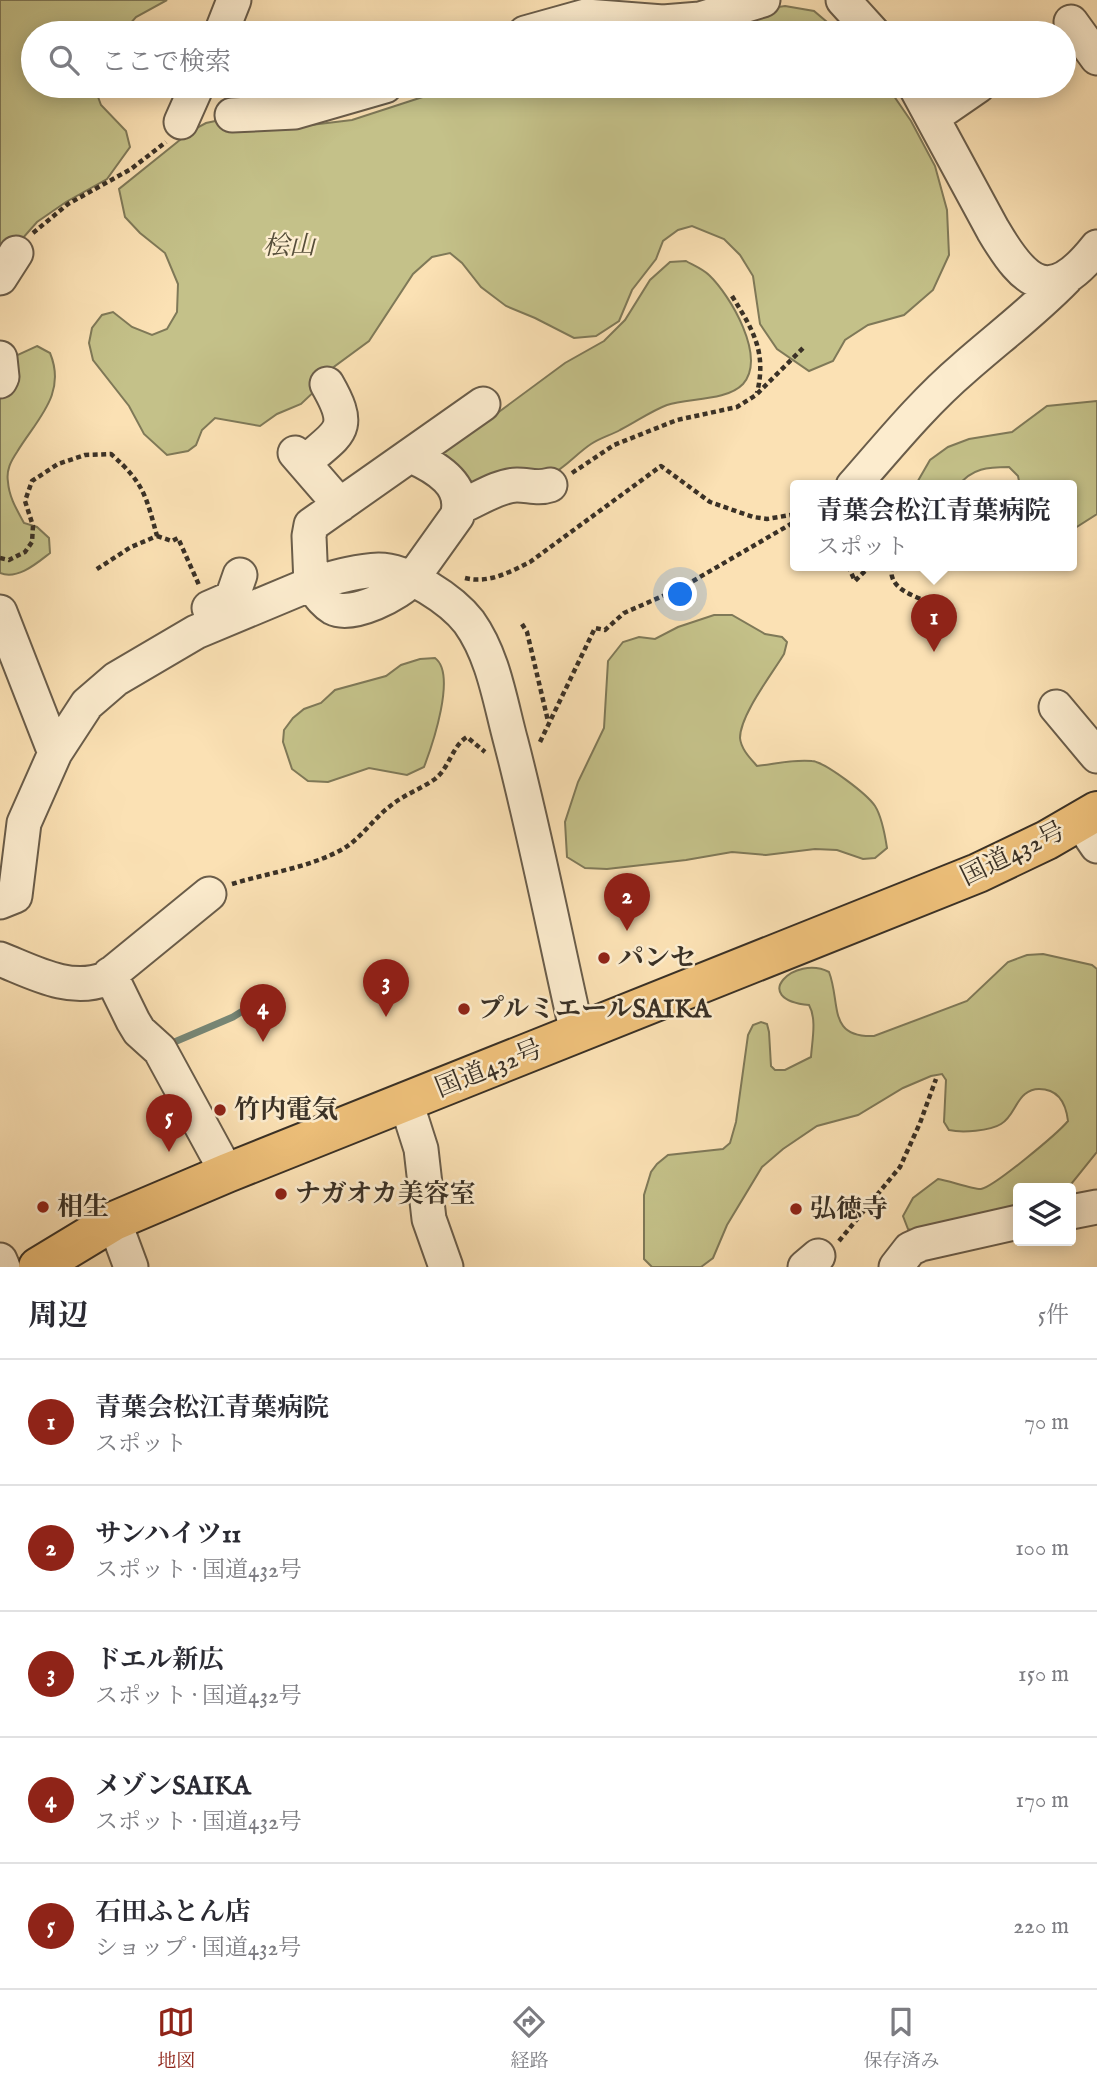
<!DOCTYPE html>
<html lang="ja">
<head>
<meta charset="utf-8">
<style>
	:root { --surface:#fff; --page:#f7f7f7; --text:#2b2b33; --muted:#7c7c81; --line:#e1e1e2; --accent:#8f2418 }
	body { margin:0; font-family:"IM FELL English","Noto Serif JP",serif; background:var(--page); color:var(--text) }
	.controls { position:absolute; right:21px; bottom:21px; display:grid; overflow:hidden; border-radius:7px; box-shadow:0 4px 18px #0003 }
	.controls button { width:63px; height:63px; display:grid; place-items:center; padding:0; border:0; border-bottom:2px solid var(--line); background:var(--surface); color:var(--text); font:35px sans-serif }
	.you { position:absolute; left:681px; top:595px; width:24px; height:24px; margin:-18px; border:5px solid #fff; border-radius:50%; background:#1a73e8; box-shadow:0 0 0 10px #1a73e833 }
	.badge { display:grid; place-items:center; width:46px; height:46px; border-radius:50%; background:var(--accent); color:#fff; font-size:23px; font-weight:700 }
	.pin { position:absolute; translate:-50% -58px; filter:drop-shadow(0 2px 4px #0008) }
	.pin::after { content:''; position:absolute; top:37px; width:24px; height:21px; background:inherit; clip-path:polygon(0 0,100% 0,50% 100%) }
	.popup { position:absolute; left:790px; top:480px; width:287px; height:91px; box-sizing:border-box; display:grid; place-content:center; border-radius:7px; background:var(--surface); filter:drop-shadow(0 2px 5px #0005); font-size:23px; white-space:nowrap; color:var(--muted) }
	.popup b { font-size:26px; color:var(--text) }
	.popup::after { content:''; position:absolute; left:50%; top:100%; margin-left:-14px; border:14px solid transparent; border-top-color:var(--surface) }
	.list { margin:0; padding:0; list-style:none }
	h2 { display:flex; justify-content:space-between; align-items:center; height:91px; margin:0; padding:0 28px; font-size:30px }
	h2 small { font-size:23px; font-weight:400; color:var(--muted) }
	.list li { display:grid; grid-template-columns:46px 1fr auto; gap:21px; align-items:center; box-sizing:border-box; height:126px; padding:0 28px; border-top:2px solid var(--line) }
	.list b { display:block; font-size:26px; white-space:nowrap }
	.list p { margin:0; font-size:23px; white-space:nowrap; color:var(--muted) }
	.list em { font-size:23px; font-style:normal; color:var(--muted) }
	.icon { flex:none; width:38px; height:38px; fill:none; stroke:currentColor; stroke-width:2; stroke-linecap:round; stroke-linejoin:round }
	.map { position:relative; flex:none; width:1097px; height:1267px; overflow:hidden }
	.search { position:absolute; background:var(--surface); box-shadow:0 4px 18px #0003; left:21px; right:21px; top:21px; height:77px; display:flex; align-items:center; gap:18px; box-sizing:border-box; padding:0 24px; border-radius:38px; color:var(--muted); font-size:26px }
	.sheet { height:721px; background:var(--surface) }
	nav { display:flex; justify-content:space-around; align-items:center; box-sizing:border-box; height:98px; border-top:2px solid var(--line); background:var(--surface); font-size:19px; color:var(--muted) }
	nav a { display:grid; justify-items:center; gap:4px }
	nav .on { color:var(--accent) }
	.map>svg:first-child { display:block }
</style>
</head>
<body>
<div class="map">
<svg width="1097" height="1267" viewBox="0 0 1097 1267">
	<rect width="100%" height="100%" fill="#fbe1b4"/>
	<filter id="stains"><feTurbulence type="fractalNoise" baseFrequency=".00286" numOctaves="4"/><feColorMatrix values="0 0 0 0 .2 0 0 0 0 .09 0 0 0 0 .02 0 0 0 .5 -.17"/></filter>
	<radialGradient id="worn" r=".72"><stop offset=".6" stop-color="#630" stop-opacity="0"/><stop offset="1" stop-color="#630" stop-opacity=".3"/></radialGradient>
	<path fill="#c4c189" stroke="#7f7958" stroke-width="2" d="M0 0H167L136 17 122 33H33V86H94L101 105 126 131 130 147 107 179 66 202 37 222 15 247 0 254Z
		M785 6 814 11 840 33H694L752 11Z
		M449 86H887L911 121 935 166 947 210 949 255 933 290 904 315 868 325 845 340 833 361 809 371 777 349 760 324 753 276 740 255 724 239 692 226 678 230 663 241 656 259 632 290 619 321 596 336 574 338 535 318 506 306 481 287 462 263 450 253 432 257 413 274 369 341 327 372 319 387 301 404 277 414 260 426 215 418 202 430 196 445 188 451 167 455 144 434 129 406 93 360 89 343 92 328 102 315 113 312 132 327 152 335 167 329 177 312 178 284 165 253 140 233 125 217 119 189 191 131 206 123 220 120 294 127 352 120 441 91Z
		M686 261C693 265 703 269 709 275 730 295 767 357 743 384 727 401 689 398 667 405 651 411 636 422 620 430 611 435 600 438 591 444 576 454 565 468 549 476L474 492 441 452 446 444 496 414 565 363 604 341 625 320 650 280 670 262Z
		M37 346 50 353C67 394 37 419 17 452 11 461 6 470 8 482 9 497 17 510 24 523L37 527 49 538 50 553C37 563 18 580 0 573V363Z
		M1097 401V514L1072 530V486H1020L1018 476 1009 467C988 467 972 468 958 486H915L930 460 948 447 969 439 1012 432 1047 406Z
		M714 615H732L765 634 782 637 787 642 784 654C772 674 740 715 740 738 741 749 750 758 757 766 775 764 793 759 812 761 825 762 867 794 875 806 882 817 885 835 887 848L875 858 863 859 837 850 815 849 766 855 732 852 686 860 607 869 585 868 567 857 565 822 578 782 604 728 608 661 623 642 639 637 655 639 678 627Z
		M435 658C457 674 432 746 424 767L407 775 369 768 328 782 308 781 292 769 283 742 284 730 293 718 304 709 321 703 335 690 386 676 401 665 420 659Z
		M1043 954 1092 965 1097 969V1152L1068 1188H1018V1210L917 1233 908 1229 903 1216 913 1198 938 1179C947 1180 975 1190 981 1189 994 1187 1058 1133 1068 1121 1066 1104 1059 1089 1039 1089 1033 1089 1030 1090 1025 1094 1015 1102 1013 1117 1001 1124 990 1131 962 1133 949 1130L944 1122 946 1080 942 1074 931 1076 903 1088 858 1115 817 1126 783 1149 762 1167 727 1225 713 1258 701 1267H652L644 1259V1195L651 1172 657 1164 668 1155 723 1149 730 1143 736 1122 748 1035 753 1025 761 1022 767 1024 769 1032 771 1066 775 1070H785L811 1057C812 1041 817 1019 809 1005 748 999 795 954 829 972 841 1003 827 1038 874 1036L967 1001 1008 962 1027 955Z"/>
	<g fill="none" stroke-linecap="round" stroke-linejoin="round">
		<path stroke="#778675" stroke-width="7" d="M165 1046 233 1017 265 997"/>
		<defs>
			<path id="minor" d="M843 0 873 33
				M1071 22 1097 58
				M221 33 234 0
				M525 33 586 16 663 22 700 19 763 0
				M915 86 993 230C1026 286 1050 306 1097 247
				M232 115 295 112 385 86
				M933 117 978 86
				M181 122 197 86
				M0 278 16 253
				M0 358 2 377 0 381
				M295 453 340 505
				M411 456C436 467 467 485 457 516L412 579C400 594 352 618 333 608 324 603 318 593 311 584 333 578 355 571 379 570 407 570 452 600 469 622 494 657 500 702 511 742 536 838 555 936 577 1033
				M304 463C339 432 354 431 327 384
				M853 486C889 445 923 403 964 368 998 338 1034 311 1066 278
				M460 507C477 500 499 485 517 485 529 485 538 489 550 485
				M209 608 232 598 240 575
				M0 612 55 753
				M1056 707 1097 756
				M1080 821 1097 846
				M0 902 15 896 24 823 55 753 87 704 116 679 196 632 311 584 309 536 311 525 483 404
				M0 959C33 972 70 993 105 979L209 894
				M110 974 133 1021 139 1031 160 1050 227 1173
				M406 1102 421 1149 429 1219 446 1267
				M1071 1212 1097 1207
				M114 1221 131 1267
				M0 1260 3 1267
				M805 1267 818 1256
				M896 1267 910 1249 921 1244 1018 1222"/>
			<path id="highway" d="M38 1267 114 1221 227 1173 978 873 1047 840 1097 811"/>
		</defs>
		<use href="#minor" stroke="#6a5d4a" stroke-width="37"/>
		<use href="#highway" stroke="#3a3126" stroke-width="42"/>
		<path stroke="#3a3126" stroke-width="4.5" stroke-dasharray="5 3.5" stroke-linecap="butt" d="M33 233 68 204 131 169 166 142
			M732 296C753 330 767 352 757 393
			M572 473 614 445 677 420 737 407 756 395 803 348
			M157 536 172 541 178 538 199 585
			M0 558 9 560 25 552 32 542 33 526 25 501 32 481 58 464 85 455 111 454C144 483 146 496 157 536L131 547 94 571
			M848 566 855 581 870 566
			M892 566C887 588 912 595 928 602
			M465 578C488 584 510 572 530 562L661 466 710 502 753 517 767 519 796 514
			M522 624 527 632 548 721
			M540 742 595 628 605 630 624 613 681 588 796 521
			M232 884C267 873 308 868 341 850 360 840 372 820 389 807 403 795 421 789 435 779 450 767 452 746 467 737L485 752
			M839 1241 900 1167 920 1123 936 1079"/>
		<use href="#minor" stroke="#fcecce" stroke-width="33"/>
		<use href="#highway" stroke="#eec07a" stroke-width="38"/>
	</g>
	<g fill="#8f2418" stroke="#fcecce" stroke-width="2.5">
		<circle cx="604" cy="958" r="7"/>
		<circle cx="464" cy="1009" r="7"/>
		<circle cx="220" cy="1110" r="7"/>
		<circle cx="281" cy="1194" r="7"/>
		<circle cx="43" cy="1207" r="7"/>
		<circle cx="796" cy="1209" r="7"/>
	</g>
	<g text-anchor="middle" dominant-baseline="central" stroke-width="5" stroke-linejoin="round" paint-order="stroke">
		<g font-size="26" font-style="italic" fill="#564e3a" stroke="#fcecce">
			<text x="289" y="246">桧山</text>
		</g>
		<g font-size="26" fill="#3a3126" stroke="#fcecce">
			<text transform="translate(1013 854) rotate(-26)">国道432号</text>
			<text transform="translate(489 1069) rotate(-22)">国道432号</text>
		</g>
		<g font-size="26" font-weight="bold" fill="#3a3126" stroke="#fcecce" text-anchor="start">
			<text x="618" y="958">パンセ</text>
			<text x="478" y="1009">プルミエールSAIKA</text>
			<text x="234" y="1110">竹内電気</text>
			<text x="295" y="1194">ナガオカ美容室</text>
			<text x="57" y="1207">相生</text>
			<text x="810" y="1209">弘徳寺</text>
		</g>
	</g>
	<rect width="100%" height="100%" filter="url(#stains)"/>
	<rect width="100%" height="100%" fill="url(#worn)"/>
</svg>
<div class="controls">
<button><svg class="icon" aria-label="layers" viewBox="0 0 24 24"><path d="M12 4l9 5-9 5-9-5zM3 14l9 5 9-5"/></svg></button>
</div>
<div class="you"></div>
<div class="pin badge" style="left:934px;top:652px">1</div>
<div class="popup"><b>青葉会松江青葉病院</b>スポット</div>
<div class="pin badge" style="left:627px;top:931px">2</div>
<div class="pin badge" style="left:386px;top:1017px">3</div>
<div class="pin badge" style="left:263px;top:1042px">4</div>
<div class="pin badge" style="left:169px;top:1152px">5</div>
<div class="search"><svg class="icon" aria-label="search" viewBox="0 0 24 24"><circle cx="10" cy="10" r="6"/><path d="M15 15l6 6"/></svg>ここで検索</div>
</div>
<section class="sheet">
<h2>周辺<small>5件</small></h2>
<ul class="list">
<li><span class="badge">1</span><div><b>青葉会松江青葉病院</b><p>スポット</p></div><em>70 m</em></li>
<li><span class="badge">2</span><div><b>サンハイツ11</b><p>スポット · 国道432号</p></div><em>100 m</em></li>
<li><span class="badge">3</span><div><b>ドエル新広</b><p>スポット · 国道432号</p></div><em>150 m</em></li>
<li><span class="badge">4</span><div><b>メゾンSAIKA</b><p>スポット · 国道432号</p></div><em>170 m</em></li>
<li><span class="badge">5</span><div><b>石田ふとん店</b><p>ショップ · 国道432号</p></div><em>220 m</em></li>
</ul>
</section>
<nav>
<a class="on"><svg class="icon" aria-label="map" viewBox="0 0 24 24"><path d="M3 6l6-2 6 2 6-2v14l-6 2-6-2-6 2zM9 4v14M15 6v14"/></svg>地図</a>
<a><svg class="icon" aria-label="directions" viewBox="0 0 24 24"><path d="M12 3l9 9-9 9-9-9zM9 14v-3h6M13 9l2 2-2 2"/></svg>経路</a>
<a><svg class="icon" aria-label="saved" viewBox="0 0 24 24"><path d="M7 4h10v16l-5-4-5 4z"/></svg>保存済み</a>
</nav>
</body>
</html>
